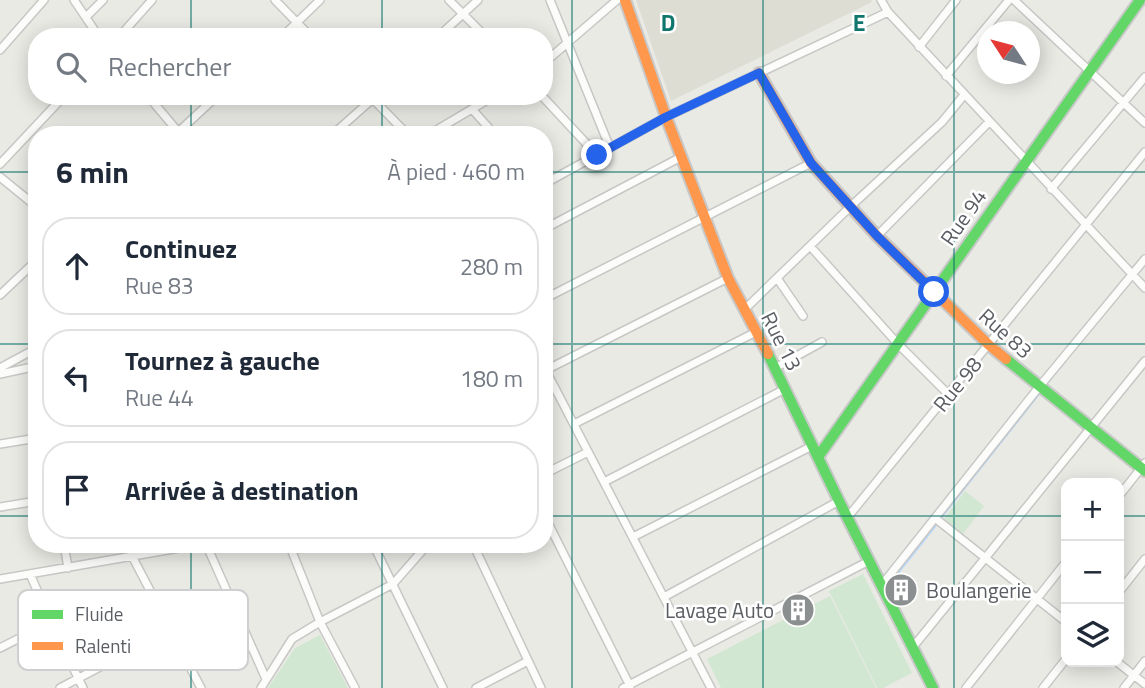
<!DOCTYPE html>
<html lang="fr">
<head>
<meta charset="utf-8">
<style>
	:root { --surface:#fff; --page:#f2f2f3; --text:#1f2937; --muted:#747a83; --line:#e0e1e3 }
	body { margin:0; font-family:"Titillium Web",sans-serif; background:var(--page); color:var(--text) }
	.controls { position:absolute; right:21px; bottom:21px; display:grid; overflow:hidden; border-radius:14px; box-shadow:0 4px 18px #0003 }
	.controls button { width:63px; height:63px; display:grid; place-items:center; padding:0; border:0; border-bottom:2px solid var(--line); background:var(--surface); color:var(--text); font:35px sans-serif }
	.compass { position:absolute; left:977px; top:21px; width:63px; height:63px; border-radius:50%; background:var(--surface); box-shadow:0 4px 18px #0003; rotate:306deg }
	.stop { position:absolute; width:21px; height:21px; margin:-16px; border:5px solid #2563eb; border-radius:50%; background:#fff }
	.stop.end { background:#2563eb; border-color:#fff; box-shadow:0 2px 7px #0008 }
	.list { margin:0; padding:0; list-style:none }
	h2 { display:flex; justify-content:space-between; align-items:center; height:91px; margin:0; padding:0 28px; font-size:30px }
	h2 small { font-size:23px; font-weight:400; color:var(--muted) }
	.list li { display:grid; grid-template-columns:46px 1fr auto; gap:21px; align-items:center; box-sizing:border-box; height:98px; margin:0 14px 14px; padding:0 14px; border:2px solid var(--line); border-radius:28px }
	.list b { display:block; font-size:26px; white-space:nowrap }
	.list p { margin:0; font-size:23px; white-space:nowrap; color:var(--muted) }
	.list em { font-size:23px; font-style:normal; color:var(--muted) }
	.icon { flex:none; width:38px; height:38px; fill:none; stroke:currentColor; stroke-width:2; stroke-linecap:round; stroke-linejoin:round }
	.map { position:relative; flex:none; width:1145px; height:688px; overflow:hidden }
	.search { position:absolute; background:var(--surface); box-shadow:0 4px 18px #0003; left:28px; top:28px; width:525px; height:77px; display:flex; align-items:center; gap:18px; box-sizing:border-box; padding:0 24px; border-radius:28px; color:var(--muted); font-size:26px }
	.panel { position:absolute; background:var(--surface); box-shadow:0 4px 18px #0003; left:28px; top:126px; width:525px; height:427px; border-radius:28px }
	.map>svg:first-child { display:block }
</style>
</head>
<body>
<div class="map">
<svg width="1145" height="688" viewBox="0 0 1145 688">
	<rect width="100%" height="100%" fill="#eaeae5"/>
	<path fill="#deddd4" d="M636 0H871L872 2 671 101Z"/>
	<path fill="#d2e7d1" d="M965 491 984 506 963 534 944 519Z
		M863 574 912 673 883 688H877L829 591Z
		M830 596 876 688H721L707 659Z
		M320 635 348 688H268L295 648Z"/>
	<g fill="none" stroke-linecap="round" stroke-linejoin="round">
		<path stroke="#b7d7f7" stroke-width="2" d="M1045 386 1066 360
			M941 518 1040 393
			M895 577 938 523"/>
		<defs>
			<path id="street" d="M74 0 99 37
				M275 0 311 37
				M449 0 486 37
				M550 0 610 148
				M881 0 888 12 1145 288
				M1014 0 1145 123
				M86 17 103 0
				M119 37 152 0
				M282 37 320 0
				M438 37 478 0
				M919 47 956 0
				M0 50 44 0
				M544 63 617 0
				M946 76 1009 0
				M148 96 180 134
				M542 96 597 155
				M372 98 408 135
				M472 109 495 135
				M175 135 217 96
				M332 135 376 96
				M428 135 494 96
				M0 164 64 96
				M0 177 37 207
				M544 184 666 117 888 12
				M1051 189 1145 77
				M544 229 681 157
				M877 236 989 122
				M810 246 898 344 948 394
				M777 278 803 316
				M0 295 37 260
				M544 299 811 163
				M745 309 850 207 942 122 964 95
				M544 367 711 688
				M0 368 37 348
				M775 368 822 342
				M546 370 728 278
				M0 374 37 366
				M574 424 756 332
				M0 444 37 438
				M544 474 588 452
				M604 482 785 389
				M1119 496 1145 463
				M0 507 37 501
				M544 515 630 686
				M847 518 1145 152
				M935 518 1066 622
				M633 537 812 446
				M64 544 68 568
				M206 544 266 679
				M289 544 320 622 355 688
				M373 544 443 688
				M473 544 541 688
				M132 556 201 688
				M30 574 51 622 83 688
				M0 579 202 544
				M881 586 1039 387 1145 259
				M1119 592 1145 559
				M664 597 839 501
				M913 647 1145 361
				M0 648 51 622
				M1117 662 1145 684
				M60 688 170 630
				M261 688 292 639 320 622 393 584 428 544
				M476 688 528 661
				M623 688 869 561
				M966 688 1066 562
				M1043 688 1066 659
				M1124 688 1145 661"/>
			<path id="fast" d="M768 354 839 501 933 688
				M1006 359 1145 471
				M818 457 1140 0"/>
			<path id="slow" d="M625 0 666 117 728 278 768 354
				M759 73 811 163 877 236 989 345 1006 359"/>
		</defs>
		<use href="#street" stroke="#c7c7c5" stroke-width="10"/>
		<use href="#fast" stroke="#c7c8c7" stroke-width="14"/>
		<use href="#slow" stroke="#c7c8c7" stroke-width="14"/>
		<use href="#street" stroke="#fcfcfb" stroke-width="7"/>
		<use href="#fast" stroke="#63d668" stroke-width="10"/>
		<use href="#slow" stroke="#ff974d" stroke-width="10"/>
	</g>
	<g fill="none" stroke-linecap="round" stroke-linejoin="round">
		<path stroke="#2563eb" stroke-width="9" d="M597 155 666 117 759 73 811 163 877 236 934 292"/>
	</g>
	<path fill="none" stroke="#0f766e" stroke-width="2" stroke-opacity="0.55" d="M191 0V37M382 0V37M572 0V688M763 0V688M954 0V688M191 96V135M382 96V135M0 172H37M544 172H1145M0 344H37M544 344H1145M0 516H37M544 516H1066M1119 516H1145M191 544V688M382 544V688"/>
	<defs>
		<symbol id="building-disc" viewBox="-11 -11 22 22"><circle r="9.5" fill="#8c8f90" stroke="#fff"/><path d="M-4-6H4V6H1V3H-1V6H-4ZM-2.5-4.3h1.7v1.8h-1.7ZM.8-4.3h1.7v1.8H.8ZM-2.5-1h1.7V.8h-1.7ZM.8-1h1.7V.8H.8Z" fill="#fff"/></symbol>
	</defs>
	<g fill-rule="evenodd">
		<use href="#building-disc" x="882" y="571" width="38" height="38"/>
		<use href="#building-disc" x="779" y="591" width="38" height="38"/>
	</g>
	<g text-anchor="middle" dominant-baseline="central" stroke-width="5" stroke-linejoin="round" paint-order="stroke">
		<g font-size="21" fill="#5a5e63" stroke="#fff">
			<text transform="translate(963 217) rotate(-55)">Rue 94</text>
			<text transform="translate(1006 333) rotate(42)">Rue 83</text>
			<text transform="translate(782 341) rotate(63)">Rue 13</text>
			<text transform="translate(957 384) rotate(-51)">Rue 98</text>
		</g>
		<g font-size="21" fill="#5a5e63" stroke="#fff" text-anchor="start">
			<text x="926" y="590">Boulangerie</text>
			<text x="774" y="610" text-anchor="end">Lavage Auto</text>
		</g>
	</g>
	<rect x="18" y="590" width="230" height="80" rx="10" fill="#fff" stroke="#cecfd0" stroke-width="2"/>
	<rect x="32" y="610" width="31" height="9" fill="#63d668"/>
	<rect x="32" y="642" width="31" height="8" fill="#ff974d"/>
	<g font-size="19" fill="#5a5e63">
		<text x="75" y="621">Fluide</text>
		<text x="75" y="653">Ralenti</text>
	</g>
	<g font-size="23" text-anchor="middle" font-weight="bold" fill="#0f766e" stroke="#fff" stroke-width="5" stroke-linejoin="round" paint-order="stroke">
		<text x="668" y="31">D</text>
		<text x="859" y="31">E</text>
	</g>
</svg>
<div class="controls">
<button>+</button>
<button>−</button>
<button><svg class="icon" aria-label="layers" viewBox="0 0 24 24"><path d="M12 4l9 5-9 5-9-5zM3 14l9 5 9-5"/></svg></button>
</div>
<svg class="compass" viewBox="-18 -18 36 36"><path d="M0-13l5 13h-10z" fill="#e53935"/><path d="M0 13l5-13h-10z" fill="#747a83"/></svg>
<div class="stop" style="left:934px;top:292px"></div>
<div class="stop end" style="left:597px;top:155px"></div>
<div class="search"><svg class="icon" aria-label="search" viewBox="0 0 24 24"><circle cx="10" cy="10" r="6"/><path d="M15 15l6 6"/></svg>Rechercher</div>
<section class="panel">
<h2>6 min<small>À pied · 460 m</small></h2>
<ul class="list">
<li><svg class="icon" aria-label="ahead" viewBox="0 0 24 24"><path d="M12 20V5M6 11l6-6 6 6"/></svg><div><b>Continuez</b><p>Rue 83</p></div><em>280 m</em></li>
<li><svg class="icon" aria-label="left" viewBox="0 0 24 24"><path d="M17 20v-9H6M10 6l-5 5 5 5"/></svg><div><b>Tournez à gauche</b><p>Rue 44</p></div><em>180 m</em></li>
<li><svg class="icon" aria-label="arrive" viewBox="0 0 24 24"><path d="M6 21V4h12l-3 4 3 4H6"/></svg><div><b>Arrivée à destination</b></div></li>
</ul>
</section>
</div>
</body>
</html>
